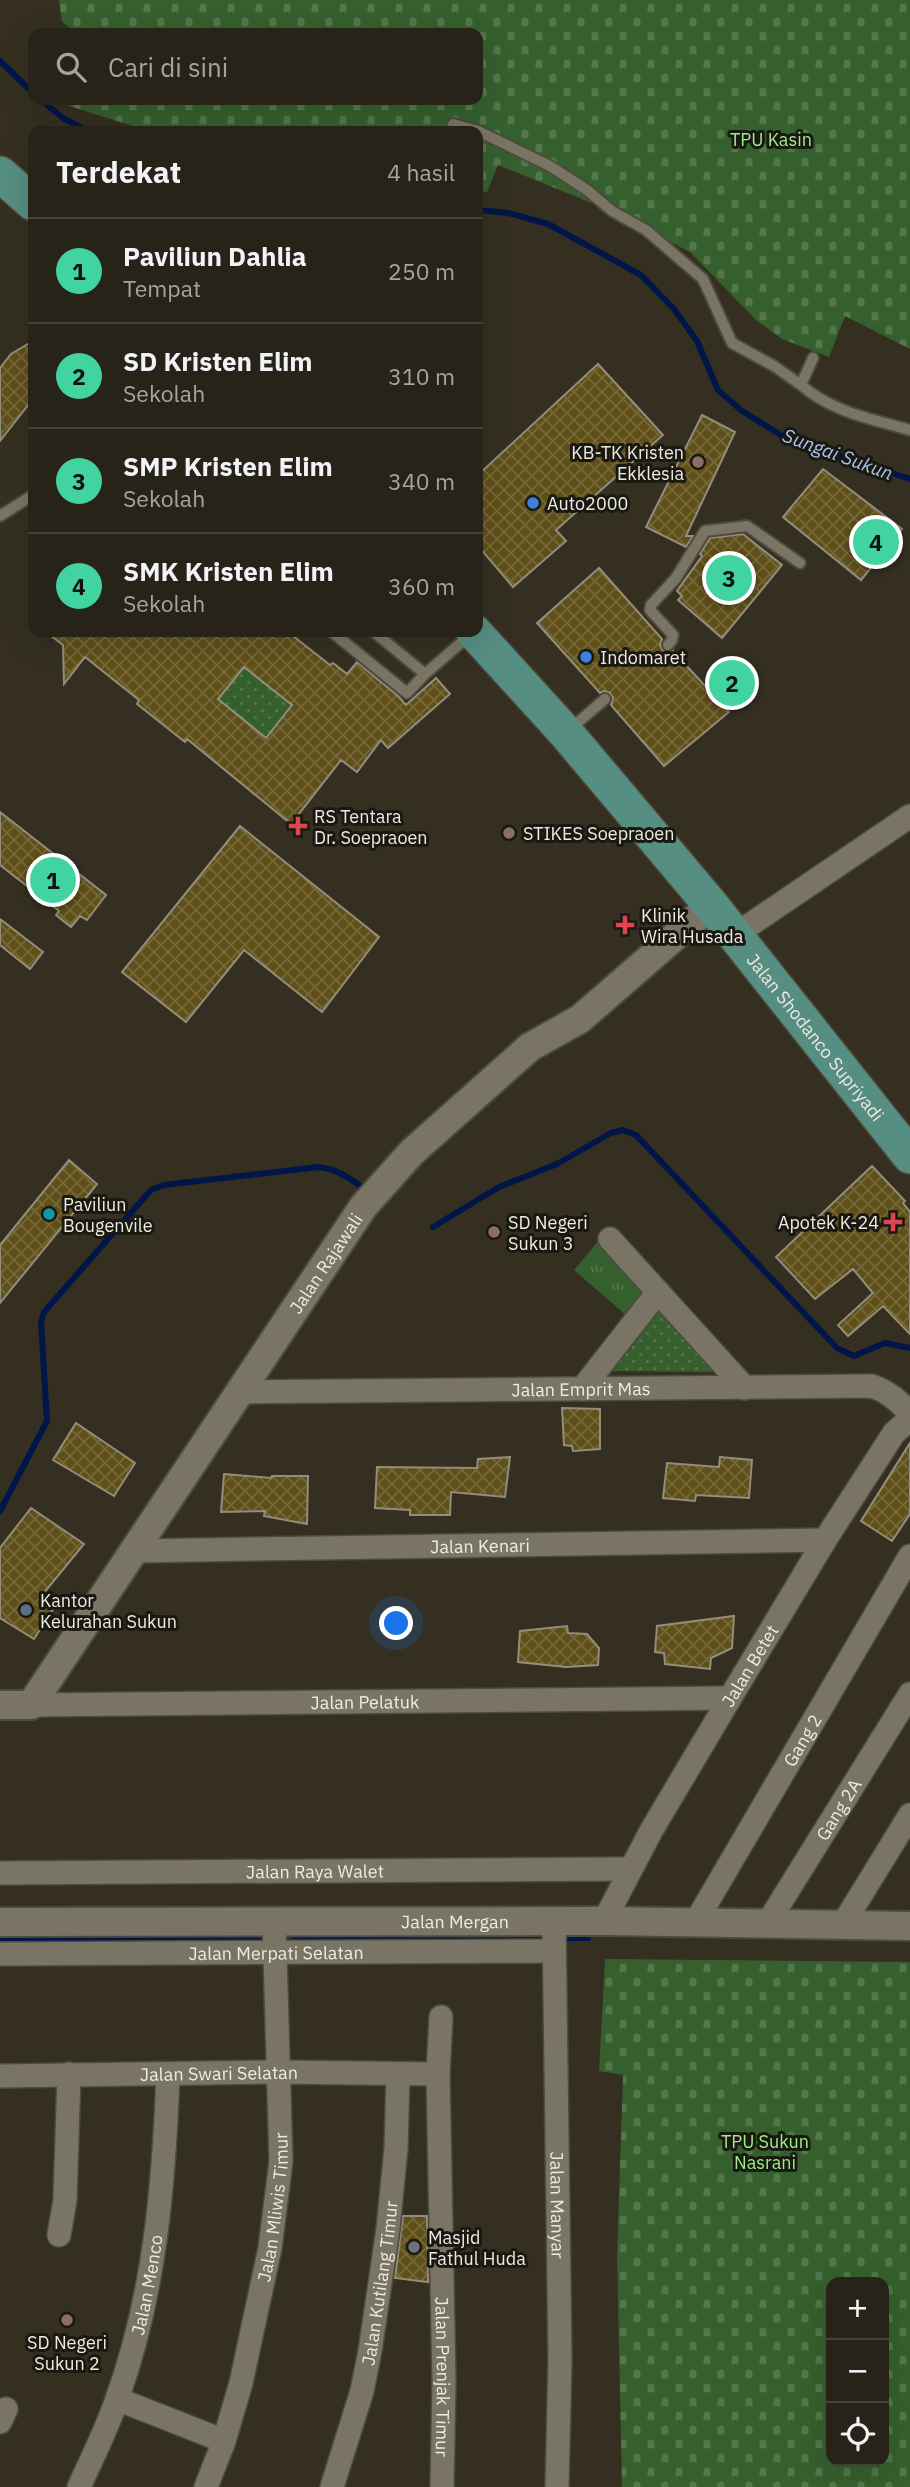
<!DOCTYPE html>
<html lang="id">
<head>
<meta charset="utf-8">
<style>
	:root { --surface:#272319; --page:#2f2b22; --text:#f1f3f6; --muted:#a4a4a2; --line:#434038; --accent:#42d4a0 }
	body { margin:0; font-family:"IBM Plex Sans",sans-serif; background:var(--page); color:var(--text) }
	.controls { position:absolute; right:21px; bottom:21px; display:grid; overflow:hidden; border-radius:14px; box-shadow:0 7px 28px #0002 }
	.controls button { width:63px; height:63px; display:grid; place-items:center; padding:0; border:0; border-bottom:2px solid var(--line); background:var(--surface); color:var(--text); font:35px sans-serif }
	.you { position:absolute; left:397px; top:1624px; width:24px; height:24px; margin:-18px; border:5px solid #fff; border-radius:50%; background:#1a73e8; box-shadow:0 0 0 10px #1a73e833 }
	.badge { display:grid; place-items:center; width:46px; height:46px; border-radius:50%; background:var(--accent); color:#111; font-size:23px; font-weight:700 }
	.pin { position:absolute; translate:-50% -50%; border:4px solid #fff; box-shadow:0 2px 7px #0006 }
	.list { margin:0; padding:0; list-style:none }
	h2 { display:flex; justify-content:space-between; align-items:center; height:91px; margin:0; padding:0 28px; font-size:30px }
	h2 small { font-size:23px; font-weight:400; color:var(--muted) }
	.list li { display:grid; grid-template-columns:46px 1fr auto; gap:21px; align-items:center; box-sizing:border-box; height:105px; padding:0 28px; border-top:2px solid var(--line) }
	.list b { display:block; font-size:26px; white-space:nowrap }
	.list p { margin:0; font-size:23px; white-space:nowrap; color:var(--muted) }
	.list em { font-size:23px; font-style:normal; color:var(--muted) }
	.icon { flex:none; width:38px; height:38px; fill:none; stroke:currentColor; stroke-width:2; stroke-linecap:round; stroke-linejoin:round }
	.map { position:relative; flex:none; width:910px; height:2487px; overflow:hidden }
	.search { position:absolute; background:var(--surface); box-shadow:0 7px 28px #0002; left:28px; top:28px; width:455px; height:77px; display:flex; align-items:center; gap:18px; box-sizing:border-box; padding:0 24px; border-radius:14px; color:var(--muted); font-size:26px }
	.panel { position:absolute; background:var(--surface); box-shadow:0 7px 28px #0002; left:28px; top:126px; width:455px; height:511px; border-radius:14px }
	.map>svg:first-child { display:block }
</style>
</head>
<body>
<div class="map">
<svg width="910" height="2487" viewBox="0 0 910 2487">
	<defs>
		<pattern id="grass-tufts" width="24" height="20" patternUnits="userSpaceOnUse" patternTransform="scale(1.75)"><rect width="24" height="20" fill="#355f2d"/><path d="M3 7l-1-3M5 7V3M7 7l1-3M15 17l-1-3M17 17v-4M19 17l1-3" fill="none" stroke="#53764b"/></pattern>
		<pattern id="cemetery-stones" width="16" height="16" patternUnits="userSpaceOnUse" patternTransform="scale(1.75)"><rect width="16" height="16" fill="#355f2d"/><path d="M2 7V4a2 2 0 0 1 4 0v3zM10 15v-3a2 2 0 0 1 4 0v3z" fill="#53764b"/></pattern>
		<pattern id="garden-dots" width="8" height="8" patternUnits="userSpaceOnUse" patternTransform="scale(1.75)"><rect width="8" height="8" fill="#355f2d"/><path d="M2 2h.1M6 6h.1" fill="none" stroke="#53764b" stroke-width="1.8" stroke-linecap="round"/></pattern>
		<pattern id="building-cross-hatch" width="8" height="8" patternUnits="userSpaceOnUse" patternTransform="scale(1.75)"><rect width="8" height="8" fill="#5f4f18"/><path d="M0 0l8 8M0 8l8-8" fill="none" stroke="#766839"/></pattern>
	</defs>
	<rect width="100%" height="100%" fill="#342f21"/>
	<path fill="url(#grass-tufts)" d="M600 1239 643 1289 644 1294 628 1317 574 1270Z"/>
	<path fill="url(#cemetery-stones)" fill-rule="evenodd" d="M59 0H910V349L845 316 829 357 782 339 756 320 690 252 599 206 498 165 487 192 478 191V131H149L69 106 72 100H478V33H77L62 22Z
		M605 1959 910 1962V2487H622L617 2255 623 2075 599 2071ZM831 2282H884V2461H831Z"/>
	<path fill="url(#garden-dots)" d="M244 667 292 705 266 738 218 699Z
		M661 1307 716 1372 608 1371 656 1308Z"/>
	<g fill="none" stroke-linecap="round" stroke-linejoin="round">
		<path stroke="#001649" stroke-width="6" d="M0 61 33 93
			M41 100 63 118 87 131
			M478 210 508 213 548 224 641 275 674 309 697 341 718 390 742 411 784 437 910 479
			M433 1227 499 1187 557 1164 611 1133 623 1130 636 1135 837 1348 854 1356 885 1343 910 1348
			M0 1511 47 1421 41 1322 44 1312 151 1190 164 1185 318 1167C335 1169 345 1175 359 1185
			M0 1939 262 1940
			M294 1940 588 1938"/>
	</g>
	<path fill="url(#building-cross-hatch)" stroke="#928d7d" stroke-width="2" fill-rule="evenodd" d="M33 341V399L0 441V368L11 354Z
		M598 364 663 435 556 530 566 541 513 587 478 546V475Z
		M702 415 735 432 686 536H693L686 547 646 527Z
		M823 469 902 529 861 580 783 517Z
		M743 534 782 565 722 638 678 600 682 596 677 591 702 556 700 554 710 538Z
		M599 568 662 639 660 645 663 651 668 653 673 651 729 712 664 766 611 705 613 698 610 693 604 691 600 693 537 623Z
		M46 632H288L330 665 333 663 347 674 357 662 398 696 406 705 436 678 450 694 388 748 381 740 357 772 341 760 291 824 187 739 185 742 137 704 139 700 85 657 64 684 63 645ZM244 667 292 705 266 738 218 699Z
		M0 812 106 895 87 920 80 916 71 927 56 915 59 911 0 865Z
		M240 826 379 937 322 1012 244 950 186 1022 122 972Z
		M0 919 43 952 30 969 0 945Z
		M69 1160 97 1184 0 1303V1245Z
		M872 1166 905 1201 903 1203 910 1212V1334L883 1306 848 1336 838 1325 873 1293 853 1269 815 1299 776 1257Z
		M562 1408 600 1409V1449L573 1451 572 1446 564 1445Z
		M76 1423 135 1463 114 1496 53 1460Z
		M910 1443V1514L892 1541 861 1521Z
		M510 1457 505 1497 451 1492 450 1515H410V1510L375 1508 377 1467 477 1468 478 1459Z
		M720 1457 752 1460 749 1498 696 1495 695 1501 663 1498 667 1463 719 1467Z
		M224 1474 271 1478 272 1476H308L307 1524 264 1516 265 1511 221 1512Z
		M31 1508 84 1544 43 1594 57 1603 34 1639 0 1618V1548Z
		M734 1616 732 1648 711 1658 710 1669 665 1664 664 1653 655 1652 657 1626Z
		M567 1626 568 1633 587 1634 599 1648 598 1665 566 1667 518 1662 520 1631Z
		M403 2216H427L428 2282 395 2278Z"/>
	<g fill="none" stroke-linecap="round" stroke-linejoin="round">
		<defs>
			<path id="service" d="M453 124 478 131 550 166 587 190 612 211 646 230 703 279 732 343 774 366 801 385
				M813 358 801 385C832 412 872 419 910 430
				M0 516 33 495
				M332 632 407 693 425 674 471 634
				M374 632 425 674
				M668 645 672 640 673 635 650 610 651 605 676 578 705 531 747 526 800 563
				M568 731 605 699"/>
			<g id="minor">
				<path d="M735 935 910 816"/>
				<path d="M610 1239 745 1388"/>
				<path d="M582 1389 658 1292"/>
				<path id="s1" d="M240 1392 872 1386C889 1392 899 1401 910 1414"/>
				<path id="s2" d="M135 1551 825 1540"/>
				<path id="s3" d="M31 1705 730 1698"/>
				<path id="s4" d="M0 1873 630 1869"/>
				<path id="s5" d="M554 1921 560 2360 557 2487"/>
				<path id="s6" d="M604 1921 651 1831 730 1698 825 1540 894 1433 910 1419"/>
				<path id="s7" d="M695 1923 910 1556"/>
				<path id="s8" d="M767 1924 910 1694"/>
				<path d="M843 1924 910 1815"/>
				<path id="s9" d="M0 1954 554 1951"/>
				<path id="s10" d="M441 2017 438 2074 444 2381 442 2487"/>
				<path id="s11" d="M0 2076 278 2072 438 2074"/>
				<path d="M59 2235 65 2200 69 2074"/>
				<path d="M117 2399 224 2441"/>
				<path d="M0 2422 6 2409"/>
				<path id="s12" d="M79 2487C92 2458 107 2429 117 2399 155 2294 164 2184 168 2074"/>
				<path id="s13" d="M206 2487 224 2441 241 2383 270 2248 281 2161 274 1921"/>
				<path id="s14" d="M332 2487 362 2391 370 2351 388 2229 396 2148 398 2074"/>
			</g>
			<g id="tertiary">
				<path id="s15" d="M0 1705H31L363 1207 411 1153 530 1047 580 1019 711 905"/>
				<path id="s16" d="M0 1922 604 1921 910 1926"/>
			</g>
			<g id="primary">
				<path d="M0 174 33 203"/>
				<path id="s17" d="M474 632 566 733 711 905 910 1156"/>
			</g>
		</defs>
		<use href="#service" stroke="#4d4a3e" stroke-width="14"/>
		<use href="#minor" stroke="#4d4a3e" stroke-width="26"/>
		<use href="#tertiary" stroke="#4d4a3e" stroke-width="32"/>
		<use href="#primary" stroke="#4d4a3e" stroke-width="38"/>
		<use href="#service" stroke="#797464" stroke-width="10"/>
		<use href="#minor" stroke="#797464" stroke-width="23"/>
		<use href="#tertiary" stroke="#797464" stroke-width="28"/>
		<use href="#primary" stroke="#568e81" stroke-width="35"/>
	</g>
	<g fill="#8d6e63" stroke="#191811" stroke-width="2.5">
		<circle cx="698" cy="462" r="7"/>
		<circle cx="509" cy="833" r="7"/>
		<circle cx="494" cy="1232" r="7"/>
		<circle cx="67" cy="2320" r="7"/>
	</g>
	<g fill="#3f7fe0" stroke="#191811" stroke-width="2.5">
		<circle cx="533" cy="503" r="7"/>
		<circle cx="586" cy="657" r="7"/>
	</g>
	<g fill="#e0444e" stroke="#191811" stroke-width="2.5">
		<path d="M294.5 815.5h7v7h7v7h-7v7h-7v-7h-7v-7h7z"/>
		<path d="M621.5 914.5h7v7h7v7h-7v7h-7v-7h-7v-7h7z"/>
		<path d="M889.5 1211.5h7v7h7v7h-7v7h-7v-7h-7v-7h7z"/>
	</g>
	<circle fill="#0f9aa8" stroke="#191811" stroke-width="2.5" cx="49" cy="1214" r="7"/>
	<circle fill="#5c6f8a" stroke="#191811" stroke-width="2.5" cx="26" cy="1610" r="7"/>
	<circle fill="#6b7280" stroke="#191811" stroke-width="2.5" cx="414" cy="2247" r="7"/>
	<g text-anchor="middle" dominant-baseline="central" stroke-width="6" stroke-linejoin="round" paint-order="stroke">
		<g font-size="18" fill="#9def8b" stroke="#191811">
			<text x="771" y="139">TPU Kasin</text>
			<text x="765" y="2141">TPU Sukun<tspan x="765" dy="21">Nasrani</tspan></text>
		</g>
		<g font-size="18" fill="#edeae1" stroke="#191811" text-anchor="start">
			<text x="684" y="452" text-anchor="end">KB-TK Kristen<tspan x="684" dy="21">Ekklesia</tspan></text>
			<text x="547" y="503">Auto2000</text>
			<text x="600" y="657">Indomaret</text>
			<text x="314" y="816">RS Tentara<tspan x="314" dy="21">Dr. Soepraoen</tspan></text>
			<text x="523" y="833">STIKES Soepraoen</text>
			<text x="641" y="915">Klinik<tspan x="641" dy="21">Wira Husada</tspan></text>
			<text x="63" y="1204">Paviliun<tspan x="63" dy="21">Bougenvile</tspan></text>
			<text x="508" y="1222">SD Negeri<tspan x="508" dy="21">Sukun 3</tspan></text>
			<text x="879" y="1222" text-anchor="end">Apotek K-24</text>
			<text x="40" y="1600">Kantor<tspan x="40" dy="21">Kelurahan Sukun</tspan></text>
			<text x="428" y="2237">Masjid<tspan x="428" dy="21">Fathul Huda</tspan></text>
			<text x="67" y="2342" text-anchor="middle">SD Negeri<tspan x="67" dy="21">Sukun 2</tspan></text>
		</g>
		<g font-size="18" fill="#edeae1" stroke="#191811">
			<text stroke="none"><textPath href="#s17" startOffset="530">Jalan Shodanco Supriyadi</textPath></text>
			<text stroke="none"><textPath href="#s15" startOffset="562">Jalan Rajawali</textPath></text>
			<text stroke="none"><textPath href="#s1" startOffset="341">Jalan Emprit Mas</textPath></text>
			<text stroke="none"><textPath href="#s2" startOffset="345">Jalan Kenari</textPath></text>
			<text stroke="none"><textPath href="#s6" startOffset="294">Jalan Betet</textPath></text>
			<text stroke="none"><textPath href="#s3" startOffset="334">Jalan Pelatuk</textPath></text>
			<text stroke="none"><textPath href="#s7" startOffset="212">Gang 2</textPath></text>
			<text stroke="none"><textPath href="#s8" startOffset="135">Gang 2A</textPath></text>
			<text stroke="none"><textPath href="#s4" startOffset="315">Jalan Raya Walet</textPath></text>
			<text stroke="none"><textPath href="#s16" startOffset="455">Jalan Mergan</textPath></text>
			<text stroke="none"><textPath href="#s9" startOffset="276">Jalan Merpati Selatan</textPath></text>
			<text stroke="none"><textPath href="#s11" startOffset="219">Jalan Swari Selatan</textPath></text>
			<text stroke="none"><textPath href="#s5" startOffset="284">Jalan Manyar</textPath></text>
			<text stroke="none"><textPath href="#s13" startOffset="289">Jalan Mliwis Timur</textPath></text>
			<text stroke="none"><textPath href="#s14" startOffset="210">Jalan Kutilang Timur</textPath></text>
			<text stroke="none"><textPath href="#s12" startOffset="214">Jalan Menco</textPath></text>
			<text stroke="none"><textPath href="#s10" startOffset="360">Jalan Prenjak Timur</textPath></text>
		</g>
		<g font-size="19" font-style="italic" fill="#adc5ed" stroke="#191811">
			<text transform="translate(838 454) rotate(20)">Sungai Sukun</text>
		</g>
	</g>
</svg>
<div class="controls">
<button>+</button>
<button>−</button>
<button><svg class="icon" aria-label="locate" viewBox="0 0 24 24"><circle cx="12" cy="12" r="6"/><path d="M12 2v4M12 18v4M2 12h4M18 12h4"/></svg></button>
</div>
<div class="you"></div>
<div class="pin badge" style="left:53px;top:880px">1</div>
<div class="pin badge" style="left:732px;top:683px">2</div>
<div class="pin badge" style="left:729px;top:578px">3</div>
<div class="pin badge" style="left:876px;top:542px">4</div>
<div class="search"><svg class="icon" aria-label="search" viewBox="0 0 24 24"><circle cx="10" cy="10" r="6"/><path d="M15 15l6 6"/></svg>Cari di sini</div>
<section class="panel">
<h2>Terdekat<small>4 hasil</small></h2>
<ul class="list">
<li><span class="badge">1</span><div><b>Paviliun Dahlia</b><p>Tempat</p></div><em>250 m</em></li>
<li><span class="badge">2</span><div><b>SD Kristen Elim</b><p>Sekolah</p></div><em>310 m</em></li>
<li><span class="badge">3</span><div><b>SMP Kristen Elim</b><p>Sekolah</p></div><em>340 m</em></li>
<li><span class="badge">4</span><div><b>SMK Kristen Elim</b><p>Sekolah</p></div><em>360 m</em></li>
</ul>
</section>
</div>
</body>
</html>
